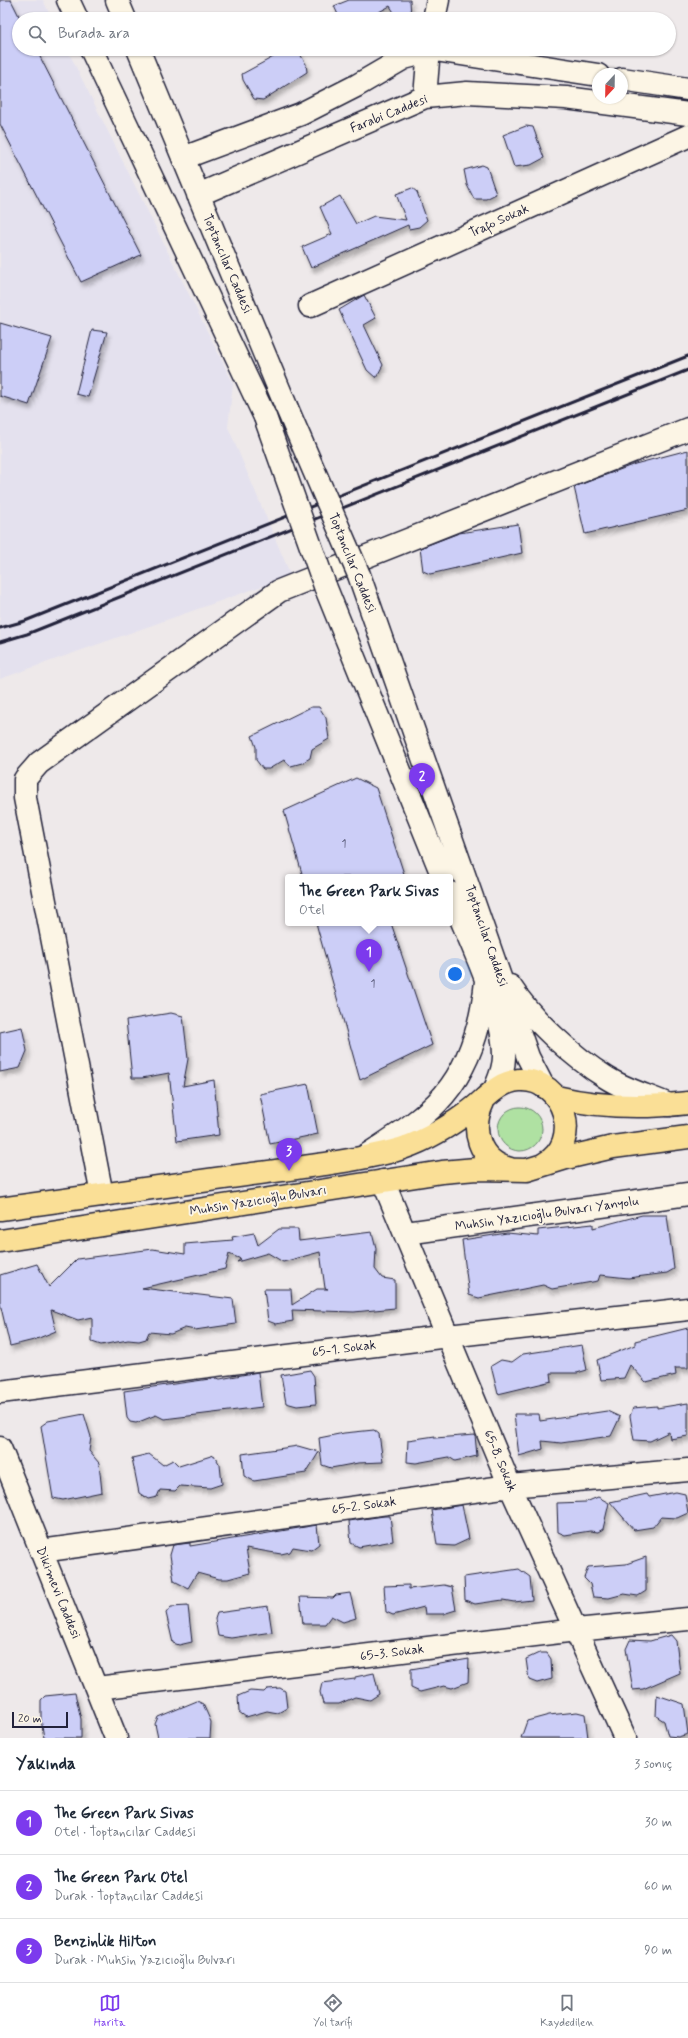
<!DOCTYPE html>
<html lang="tr">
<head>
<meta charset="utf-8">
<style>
	:root { --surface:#fff; --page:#f2f2f3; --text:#1f2937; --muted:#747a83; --line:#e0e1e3; --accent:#7c3aed }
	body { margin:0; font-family:Mynerve,sans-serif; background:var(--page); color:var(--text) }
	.compass { position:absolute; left:592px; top:68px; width:36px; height:36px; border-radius:50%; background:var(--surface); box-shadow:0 1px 3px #0004; rotate:202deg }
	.scale { position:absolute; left:12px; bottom:10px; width:56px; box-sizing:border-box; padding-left:4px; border:2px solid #22223b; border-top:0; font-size:11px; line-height:14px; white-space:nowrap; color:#22223b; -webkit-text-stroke:3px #fcf5e5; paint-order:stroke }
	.you { position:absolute; left:455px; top:974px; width:14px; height:14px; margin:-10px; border:3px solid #fff; border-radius:50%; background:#1a73e8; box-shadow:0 0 0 6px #1a73e833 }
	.badge { display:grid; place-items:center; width:26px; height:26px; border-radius:50%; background:var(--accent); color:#fff; font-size:13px; font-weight:700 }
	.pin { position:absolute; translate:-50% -33px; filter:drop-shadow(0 1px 2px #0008) }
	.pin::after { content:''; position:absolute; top:21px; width:14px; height:12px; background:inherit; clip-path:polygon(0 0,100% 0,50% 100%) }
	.popup { position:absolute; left:285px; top:874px; width:168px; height:52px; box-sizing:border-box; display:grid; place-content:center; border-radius:4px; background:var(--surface); filter:drop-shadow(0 1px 3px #0005); font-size:13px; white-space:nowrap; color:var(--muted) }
	.popup b { font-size:15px; color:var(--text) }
	.popup::after { content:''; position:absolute; left:50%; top:100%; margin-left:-8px; border:8px solid transparent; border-top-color:var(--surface) }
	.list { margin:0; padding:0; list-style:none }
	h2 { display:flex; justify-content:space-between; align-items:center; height:52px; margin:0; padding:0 16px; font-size:17px }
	h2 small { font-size:13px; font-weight:400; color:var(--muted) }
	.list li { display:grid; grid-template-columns:26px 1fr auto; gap:12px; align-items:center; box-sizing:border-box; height:64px; padding:0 16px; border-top:1px solid var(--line) }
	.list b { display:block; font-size:15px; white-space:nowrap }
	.list p { margin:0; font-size:13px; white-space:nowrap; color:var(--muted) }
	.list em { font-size:13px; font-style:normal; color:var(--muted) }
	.icon { flex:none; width:22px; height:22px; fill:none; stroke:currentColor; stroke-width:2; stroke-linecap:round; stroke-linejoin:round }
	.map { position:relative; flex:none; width:688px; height:1738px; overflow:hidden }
	.search { position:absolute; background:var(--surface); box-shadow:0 1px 3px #0004; left:12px; right:12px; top:12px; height:44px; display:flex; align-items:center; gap:10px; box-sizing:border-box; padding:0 14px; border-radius:22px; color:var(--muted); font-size:15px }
	.sheet { height:244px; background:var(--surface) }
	nav { display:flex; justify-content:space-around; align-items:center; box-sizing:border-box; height:56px; border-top:1px solid var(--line); background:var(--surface); font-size:11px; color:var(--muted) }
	nav a { display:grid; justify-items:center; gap:2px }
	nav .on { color:var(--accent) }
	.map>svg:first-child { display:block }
</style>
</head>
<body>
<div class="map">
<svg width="688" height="1738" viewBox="0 0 688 1738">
	<defs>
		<filter id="shadow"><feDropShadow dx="2.5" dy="4.5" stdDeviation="2" flood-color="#0004"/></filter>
	</defs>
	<rect width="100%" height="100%" fill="#eee9ea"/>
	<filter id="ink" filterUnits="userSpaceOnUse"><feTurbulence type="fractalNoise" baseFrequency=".025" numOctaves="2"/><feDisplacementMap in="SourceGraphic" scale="8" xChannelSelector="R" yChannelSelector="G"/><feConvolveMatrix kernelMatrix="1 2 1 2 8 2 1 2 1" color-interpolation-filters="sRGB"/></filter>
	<g filter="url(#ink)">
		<path fill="#e4e1ee" d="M0 0H43L52 19H19V49H67L233 383 228 427 291 576 0 679Z"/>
		<path fill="#afe1a2" stroke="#68826e" d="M498 1129a22 22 0 1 1 44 0a22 22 0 1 1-44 0Z"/>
		<path fill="#cccef7" stroke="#22223b" filter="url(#shadow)" d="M0 0H11L19 16V49H36L141 255 81 282 0 124Z
			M349 0H410L411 19H398L390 6 366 19H340L334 6Z
			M288 49H297L306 64 307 72 263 100 254 99 243 80 242 74Z
			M526 126 533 127 544 158 531 165 514 167 503 135Z
			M482 165 487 167 496 194 486 199H474L467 185 464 170Z
			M412 188 417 192 427 220 419 227 409 229 408 225 311 268 302 247 332 234 320 207 340 196 356 224 374 216 406 220 396 194Z
			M364 295 376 318 364 325 383 365 376 378 367 370 339 310Z
			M0 323 52 338 29 405 0 396Z
			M92 330 107 332 88 397 76 394Z
			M688 450V510L585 534 574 487 635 464Z
			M518 524 522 553 430 574 423 571 420 548 459 533Z
			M311 707H319L326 718 329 739 312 749 310 758 302 763 291 766 284 760 269 769H263L256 760V747L252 736Z
			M356 778 376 788 405 877H303L284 811Z
			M316 923H391L432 1045 360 1080Z
			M171 1013 183 1016 188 1059 183 1086 214 1080 219 1135 177 1141 169 1073 142 1078H132L126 1020Z
			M22 1027 27 1051 20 1068 0 1072V1032Z
			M308 1084 318 1134 270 1144 260 1094Z
			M642 1215H667L674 1269 667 1273 628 1278 600 1275 598 1281 552 1289 543 1285 479 1298 469 1295 462 1240 507 1233 538 1236V1230L593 1224V1228Z
			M279 1229H298L299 1241 372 1232 376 1248 375 1269 382 1278 395 1280V1308L354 1312 292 1310 293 1321 276 1324 268 1321 264 1289H291L292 1305 317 1289H328L325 1288 320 1252 283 1262 268 1253 237 1262 241 1259 229 1254 225 1269 142 1288 233 1299 236 1324 195 1330 185 1328 171 1334 149 1332 146 1339 139 1341 128 1340 101 1345 92 1342V1317L78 1320 51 1310 56 1331 34 1340 10 1346 0 1303V1275L37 1264 49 1287 77 1259 153 1249 185 1254V1244L233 1240 232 1237 254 1233 258 1245Z
			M688 1328V1368H675L676 1375 646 1382 630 1365 624 1378 601 1380 597 1360 635 1345V1341Z
			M582 1345 587 1370 577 1373H551L552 1381 498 1394 491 1366 501 1360 512 1362 523 1354Z
			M310 1370 314 1376 316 1404 297 1406 286 1403 281 1375Z
			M258 1372 262 1407 164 1419 156 1415 136 1423 130 1422 127 1418 124 1391 217 1378 220 1379Z
			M688 1403V1436L670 1439 669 1432 650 1441 634 1440 630 1416 633 1408 657 1406V1408Z
			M607 1411 620 1417 611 1436 561 1443 542 1441 543 1449 519 1456 514 1414H539L540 1421Z
			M84 1414 91 1437 89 1451 99 1463 102 1492 63 1500 53 1498 41 1426 48 1421Z
			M374 1430 379 1434 383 1462 358 1463 331 1468 322 1465 319 1438 344 1433Z
			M475 1435 477 1456 455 1461 449 1457 416 1463 407 1462 408 1440 435 1436V1438Z
			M298 1446 319 1452 306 1473 254 1481 244 1476 242 1454Z
			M149 1454 163 1465 173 1460 179 1466 214 1455 220 1465 222 1484 210 1488 180 1486 175 1491 160 1490 157 1497 148 1499 139 1493 132 1458Z
			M676 1492 685 1494 688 1513 677 1518 661 1517 653 1527 634 1530 610 1502 647 1494 649 1497Z
			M598 1497 609 1503 603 1529 598 1532 590 1531 565 1535 558 1532 557 1503 586 1502Z
			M462 1505 469 1539 454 1546 437 1545 432 1510Z
			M384 1516H390L393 1541 359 1547 351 1543 349 1521Z
			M317 1525 319 1544 311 1550 293 1547 290 1552 281 1554 246 1548 250 1573 228 1579H219L197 1573 188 1588 174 1581 170 1555 173 1545 190 1543V1546Z
			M646 1557V1591L638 1596 624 1594 609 1598 593 1597 590 1584 584 1578 588 1567 626 1564Z
			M519 1569 530 1577 532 1600 514 1602 503 1600 475 1604 465 1600 464 1577Z
			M409 1585V1589L444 1585 452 1587 456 1610 443 1614H425L424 1607 393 1615 386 1612 384 1586Z
			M350 1593 356 1618 343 1622 331 1616 325 1624H303L300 1597 333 1598 336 1595Z
			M188 1606 192 1642 179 1645 173 1643 166 1613 171 1607Z
			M268 1606 272 1632 231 1638 218 1636 215 1619 217 1613Z
			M671 1635 676 1641 680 1673 643 1689 633 1690 626 1649 630 1640 650 1641Z
			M539 1653H547L551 1659 552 1679 537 1683 529 1680 526 1659Z
			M469 1659 468 1682 452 1688 444 1686 420 1692 411 1688V1669Z
			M374 1673 379 1694 370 1700 355 1697 339 1704H323L320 1692 322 1683 355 1679V1677Z
			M280 1688 285 1691 287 1708 278 1713 267 1711 246 1717 239 1712 238 1696 250 1691 264 1692 267 1689Z
			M75 1693 81 1719V1738H44L41 1719V1700L45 1696Z
			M657 1695 684 1704 688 1734 678 1737 668 1736 664 1721 656 1716Z
			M197 1701 203 1704 211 1722 210 1738H158L155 1724 158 1717Z
			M577 1712 585 1714 588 1738H521L527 1721 549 1715Z"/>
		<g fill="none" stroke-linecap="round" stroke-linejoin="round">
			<defs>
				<path id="minor" d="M68 0 77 19
					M117 0 125 19
					M434 19 438 0
					M91 49 265 417
					M138 49 286 406
					M622 79 688 89
					M425 97 429 49
					M183 158 301 114 356 86 404 58 435 50 598 75
					M198 195 425 97 467 93 566 98 688 114
					M310 306 688 136
					M359 575 528 1057 543 1086
					M325 586 443 877
					M450 893C468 937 505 1011 504 1057 504 1069 499 1079 495 1089
					M510 986C532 1020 573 1057 607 1078 626 1090 649 1096 669 1105
					M364 1157C391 1139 423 1120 444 1095 471 1063 482 1021 486 981
					M383 1181 510 1486 625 1738
					M102 1195 25 798V779L39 763 279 591 688 429
					M406 1233 688 1194
					M0 1392 448 1336 688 1309
					M0 1448 116 1738
					M41 1551 510 1486 688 1470
					M97 1688 576 1630 688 1619"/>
				<path id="major" d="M556 1097C598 1107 645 1108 688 1103
					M483 1102C470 1129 478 1161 510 1169
					M0 1209C82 1198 163 1186 245 1175 294 1168 345 1163 393 1151 420 1144 444 1130 467 1113 485 1101 496 1082 519 1080 565 1077 584 1143 544 1164
					M0 1241 442 1172 476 1169 527 1170 566 1158 613 1147 688 1137"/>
			</defs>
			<use href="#minor" stroke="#22223b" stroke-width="25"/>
			<use href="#major" stroke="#22223b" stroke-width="25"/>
			<use href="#minor" stroke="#fcf5e5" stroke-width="22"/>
			<use href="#major" stroke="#fadf96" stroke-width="22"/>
			<path stroke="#22223b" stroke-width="3" d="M0 628 25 621 688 356
				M0 642 27 634 688 370"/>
			<defs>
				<path id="minor-bridge" d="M286 406 359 575
					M265 417 325 586"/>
			</defs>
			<use href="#minor-bridge" stroke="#22223b" stroke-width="25" stroke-linecap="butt"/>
			<use href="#minor-bridge" stroke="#fcf5e5" stroke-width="22"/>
		</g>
	</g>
	<g text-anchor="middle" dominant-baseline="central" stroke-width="4" stroke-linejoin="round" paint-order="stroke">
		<g font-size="11" fill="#4c4d6a">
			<text x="344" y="844">1</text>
			<text x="373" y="984">1</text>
		</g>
		<g font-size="13" fill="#22223b" stroke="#fcf5e5">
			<text transform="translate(389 114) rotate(-22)">Farabi Caddesi</text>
			<text transform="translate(499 221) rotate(-24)">Trafo Sokak</text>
			<text transform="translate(227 264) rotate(67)">Toptancılar Caddesi</text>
			<text transform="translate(352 563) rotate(68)">Toptancılar Caddesi</text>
			<text transform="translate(486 936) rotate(71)">Toptancılar Caddesi</text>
			<text transform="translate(258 1201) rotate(-9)">Muhsin Yazıcıoğlu Bulvarı</text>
			<text transform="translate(547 1214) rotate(-8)">Muhsin Yazıcıoğlu Bulvarı Yanyolu</text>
			<text transform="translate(344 1349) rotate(-7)">65-1. Sokak</text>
			<text transform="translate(500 1461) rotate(67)">65-8. Sokak</text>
			<text transform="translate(364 1506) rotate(-8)">65-2. Sokak</text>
			<text transform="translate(58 1593) rotate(68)">Dikimevi Caddesi</text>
			<text transform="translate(392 1653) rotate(-7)">65-3. Sokak</text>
		</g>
	</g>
</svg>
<svg class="compass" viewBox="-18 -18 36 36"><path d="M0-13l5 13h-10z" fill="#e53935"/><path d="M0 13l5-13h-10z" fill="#747a83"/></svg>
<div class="scale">20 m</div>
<div class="you"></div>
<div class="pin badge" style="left:369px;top:972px">1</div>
<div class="popup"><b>The Green Park Sivas</b>Otel</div>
<div class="pin badge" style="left:422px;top:796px">2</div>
<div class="pin badge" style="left:289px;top:1171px">3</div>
<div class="search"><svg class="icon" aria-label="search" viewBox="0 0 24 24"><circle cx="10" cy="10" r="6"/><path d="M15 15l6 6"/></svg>Burada ara</div>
</div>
<section class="sheet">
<h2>Yakında<small>3 sonuç</small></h2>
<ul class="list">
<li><span class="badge">1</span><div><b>The Green Park Sivas</b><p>Otel · Toptancılar Caddesi</p></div><em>30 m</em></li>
<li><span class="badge">2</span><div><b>The Green Park Otel</b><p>Durak · Toptancılar Caddesi</p></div><em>60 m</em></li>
<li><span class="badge">3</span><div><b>Benzinlik Hilton</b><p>Durak · Muhsin Yazıcıoğlu Bulvarı</p></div><em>90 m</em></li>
</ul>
</section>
<nav>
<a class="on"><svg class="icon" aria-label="map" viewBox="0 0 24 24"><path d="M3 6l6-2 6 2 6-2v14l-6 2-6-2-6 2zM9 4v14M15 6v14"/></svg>Harita</a>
<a><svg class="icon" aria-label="directions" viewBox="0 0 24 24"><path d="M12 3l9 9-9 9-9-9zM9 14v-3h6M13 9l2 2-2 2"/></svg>Yol tarifi</a>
<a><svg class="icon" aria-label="saved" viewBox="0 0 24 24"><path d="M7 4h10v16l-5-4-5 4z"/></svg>Kaydedilen</a>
</nav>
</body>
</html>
